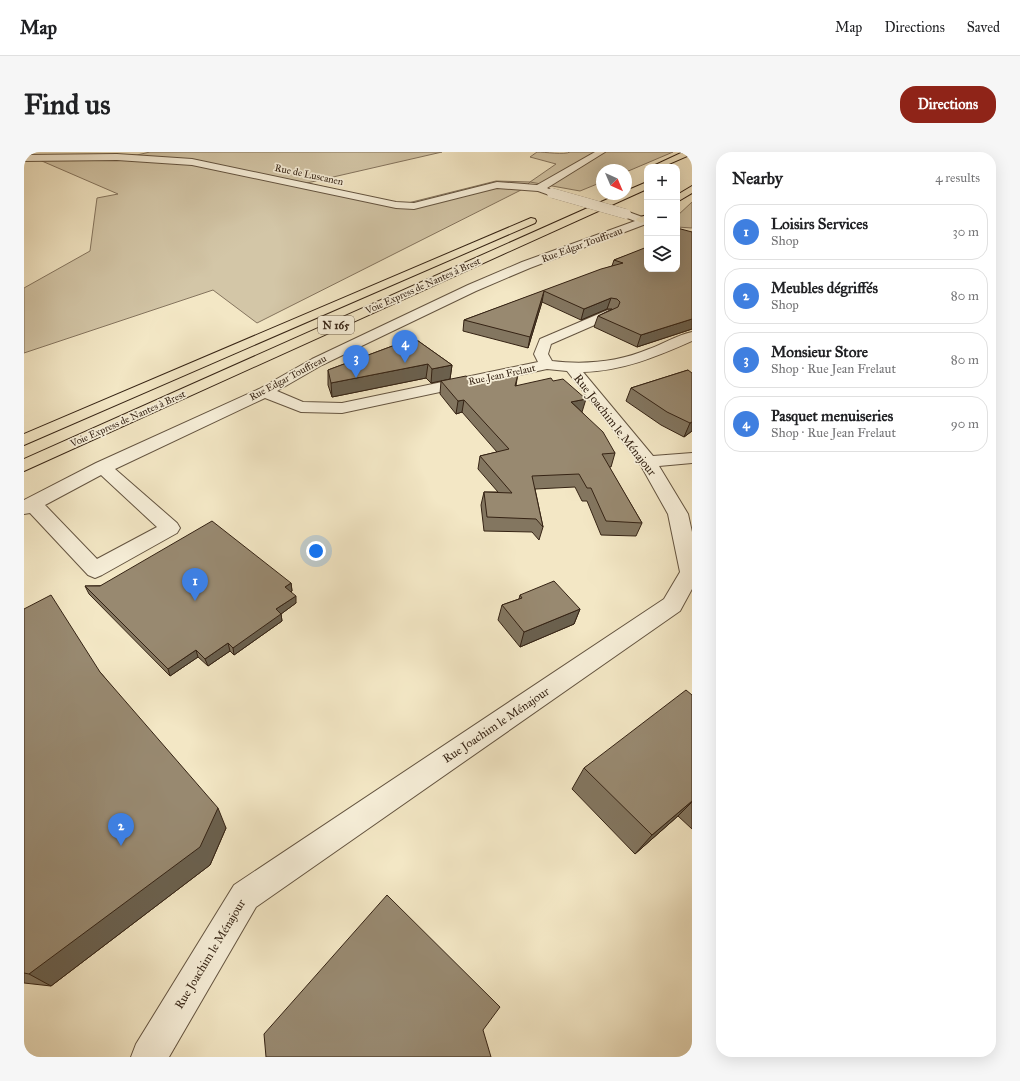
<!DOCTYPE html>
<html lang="en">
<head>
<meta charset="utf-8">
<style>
	:root { --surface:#fff; --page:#f6f6f6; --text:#202124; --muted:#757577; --line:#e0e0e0; --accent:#8f2418 }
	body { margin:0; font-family:"IM FELL Great Primer",serif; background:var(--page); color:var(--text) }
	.controls { position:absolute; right:12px; top:12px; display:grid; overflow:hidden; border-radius:8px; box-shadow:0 4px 16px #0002 }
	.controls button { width:36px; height:36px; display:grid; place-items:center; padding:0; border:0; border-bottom:1px solid var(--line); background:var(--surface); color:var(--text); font:20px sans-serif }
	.compass { position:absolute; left:572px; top:12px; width:36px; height:36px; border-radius:50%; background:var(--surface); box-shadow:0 4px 16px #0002; rotate:136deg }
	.you { position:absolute; left:292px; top:399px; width:14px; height:14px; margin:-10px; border:3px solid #fff; border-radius:50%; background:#1a73e8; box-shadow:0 0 0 6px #1a73e833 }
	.badge { display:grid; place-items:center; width:26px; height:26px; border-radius:50%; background:var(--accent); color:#fff; font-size:13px; font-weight:700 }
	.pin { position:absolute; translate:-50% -33px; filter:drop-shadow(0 1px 2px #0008) }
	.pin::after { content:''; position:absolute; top:21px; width:14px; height:12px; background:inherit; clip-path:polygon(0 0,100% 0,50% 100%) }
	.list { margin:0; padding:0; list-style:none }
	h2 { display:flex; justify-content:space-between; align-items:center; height:52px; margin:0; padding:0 16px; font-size:17px }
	h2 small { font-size:13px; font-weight:400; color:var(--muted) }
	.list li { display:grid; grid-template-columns:26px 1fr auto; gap:12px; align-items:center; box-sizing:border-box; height:56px; margin:0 8px 8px; padding:0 8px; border:1px solid var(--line); border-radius:16px }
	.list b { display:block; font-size:15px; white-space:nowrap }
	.list p { margin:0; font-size:13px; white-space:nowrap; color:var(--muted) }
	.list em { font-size:13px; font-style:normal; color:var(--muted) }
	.icon { flex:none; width:22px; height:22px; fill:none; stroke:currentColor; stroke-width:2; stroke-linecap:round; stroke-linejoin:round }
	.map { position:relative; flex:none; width:668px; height:905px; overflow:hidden; border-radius:16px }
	header { display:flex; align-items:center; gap:24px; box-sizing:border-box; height:56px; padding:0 20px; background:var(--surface); border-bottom:1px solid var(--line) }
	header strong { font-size:19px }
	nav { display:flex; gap:22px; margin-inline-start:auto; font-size:14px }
	.intro { display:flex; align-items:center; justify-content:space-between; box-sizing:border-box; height:96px; padding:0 24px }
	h1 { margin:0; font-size:28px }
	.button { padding:10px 18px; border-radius:16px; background:var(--accent); color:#fff; font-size:14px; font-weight:700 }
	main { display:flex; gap:24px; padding:0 24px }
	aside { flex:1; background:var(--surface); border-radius:16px; box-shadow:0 4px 16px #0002 }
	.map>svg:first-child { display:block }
</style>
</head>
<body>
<header>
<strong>Map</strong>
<nav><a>Map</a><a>Directions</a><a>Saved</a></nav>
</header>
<div class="intro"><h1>Find us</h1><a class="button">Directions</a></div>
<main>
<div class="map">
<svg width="668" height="905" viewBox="0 0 668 905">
	<rect width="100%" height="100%" fill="#f3e7c5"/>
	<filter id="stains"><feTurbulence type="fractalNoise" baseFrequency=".005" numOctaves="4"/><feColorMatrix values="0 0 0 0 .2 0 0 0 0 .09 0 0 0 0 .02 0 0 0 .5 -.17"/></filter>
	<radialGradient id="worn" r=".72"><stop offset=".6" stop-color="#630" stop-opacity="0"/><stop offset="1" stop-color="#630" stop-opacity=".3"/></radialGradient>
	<path fill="#d3c6a7" stroke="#84745e" d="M126 0H418L283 31 369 50 384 51 472 29 506 30 532 12 506 5 513 0C521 0 541 3 546 0H649L602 20V18H578V30L556 39 506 30 499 37 233 171 189 138 0 201V136L66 99 73 46 94 42 4 3H113Z
		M668 50V76L653 75V64Z"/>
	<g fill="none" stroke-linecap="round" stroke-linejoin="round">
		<defs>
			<path id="minor" d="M571 0H581L523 36 533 41 531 43 528 44 514 39 473 36 390 57 372 56 168 13 93 8 0 9V3L93 2 168 7 372 50 390 51 473 30 513 33Z
				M602 59 621 66 623 70 622 72 506 116 452 139 298 213 253 239 279 250 318 251 514 210 510 202 516 187 584 158 589 159 591 162 589 165 527 192 524 202 528 209C561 213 594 210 625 197 639 192 653 183 668 180V189C632 205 598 219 559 220L629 304 668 301V311L635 314 664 362 668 380V437L656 459 232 755 145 905H107L112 892 210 733 640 447 656 420 644 362 616 312 543 219 523 217 318 261 277 260 241 246 91 317 153 371 156 376 153 381 78 423 71 426 64 423 6 361 0 362V348L72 311 235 237 288 207 444 133 498 110 611 69 598 64 597 62 598 60ZM77 323 133 375 73 407 21 353Z"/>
			<path id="highway" d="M659 0H668V2L638 15H627Z
				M623 30V37L0 319V307L595 42H602V39Z
				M668 34V41L653 50V43Z
				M623 63V69L617 71 612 68 613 66Z
				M507 66 511 67 512 69 511 71 0 293V282Z"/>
		</defs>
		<use href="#minor" stroke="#645440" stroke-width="2"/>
		<use href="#highway" stroke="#352314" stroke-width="2"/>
		<use href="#minor" fill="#f7efd9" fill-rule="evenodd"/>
		<use href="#highway" fill="#f3e7c5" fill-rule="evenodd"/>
		<defs>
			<path id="minor-bridge" d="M528 41 602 62"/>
		</defs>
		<use href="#minor-bridge" stroke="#645440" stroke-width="10" stroke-linecap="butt"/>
		<use href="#minor-bridge" stroke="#f7efd9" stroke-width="10"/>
	</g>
	<path fill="#837660" stroke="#352314" d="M668 80V177L613 195 570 175 574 164 588 157H583L557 168 518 150 504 196 439 179 440 168 588 114 590 108Z
		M390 186 428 213 426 227 407 231 402 226 308 245 304 233V218Z
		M664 218 668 279 660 285 637 273 602 249 607 236Z
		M494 222 492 233 558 260 591 301 587 315H585L618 371 612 384 577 383 563 349H558L551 335 511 337 519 375 515 388 508 380 460 379 457 353 460 340H474L454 317 456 304 473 300 438 260 432 262 416 242 417 229 452 231Z
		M267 431 268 439 267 440 272 451 257 462 258 469 210 503 206 499 184 514 174 505 146 524 65 442 61 434Z
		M496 443 556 457 550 472 496 495 474 468 478 453 495 447Z
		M0 457 76 520 202 676 186 713 27 834 0 831Z
		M668 543V677L654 664 611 702 548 637 560 616Z"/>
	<path fill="#6a604e" stroke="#352314" d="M520 139 518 150 504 196 506 185Z
		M587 146 583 157 557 168 560 157Z
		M668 167V177L613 195 617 183Z
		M404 212 402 226 308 245 307 231Z
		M428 213 426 227 407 231 408 217Z
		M562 247 558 260 547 250Z
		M440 248 438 260 432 262 434 249Z
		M668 270V279L660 285 666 271Z
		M267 431 268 439 262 443 261 435Z
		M272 444V451L257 462 258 469 210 503 209 496 252 457Z
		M556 457 550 472 496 495 500 480Z
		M204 491 206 499 184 514 181 507Z
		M172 498 174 505 146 524 144 517Z
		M668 649V650L654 664 611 702 628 683Z
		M194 656 202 676 186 713 27 834 5 822Z"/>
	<path fill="#988970" stroke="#352314" d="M653 76 668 80V167L617 183 574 164 594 155 596 150 593 147 587 146 560 157 520 139 506 185 440 168 577 117 599 111 590 108 623 95V117H653Z
		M390 186 428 213 408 217 404 212 307 231 304 218Z
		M664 218 668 221V270L666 271 643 260 607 236Z
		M494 222 491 234 527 226 529 229 539 227 562 247 547 250 579 280 591 301 578 302 618 371 582 369 567 336H563L555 322 508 324 519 375 512 367 463 365 460 340 488 341 456 304 485 297 440 248 434 249 417 229 442 224 452 231Z
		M188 369 267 431 261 435 272 444 252 457 257 462 209 496 204 491 181 507 172 498 144 517 61 434H76Z
		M530 429 556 457 500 480 478 453 498 446 496 443Z
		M27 443 76 520 194 656 176 695 5 822 0 821V457Z
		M662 538 668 543V649L628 683 560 616Z
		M363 743 476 855 459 878 467 905H242L240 882Z"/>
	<g text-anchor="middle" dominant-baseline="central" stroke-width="3.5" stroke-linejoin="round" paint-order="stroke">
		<g font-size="10" fill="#352314" stroke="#f7efd9">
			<text transform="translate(285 23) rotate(12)">Rue de Luscanen</text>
			<text transform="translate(558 93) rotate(-20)">Rue Edgar Touffreau</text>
			<text transform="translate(399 134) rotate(-24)">Voie Express de Nantes à Brest</text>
			<text transform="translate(478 223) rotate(-12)">Rue Jean Frelaut</text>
			<text transform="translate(264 226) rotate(-28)">Rue Edgar Touffreau</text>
			<text transform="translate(104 267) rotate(-24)">Voie Express de Nantes à Brest</text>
		</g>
		<rect fill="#f7efd9" stroke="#6f604f" stroke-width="1" x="294" y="164" width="36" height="18" rx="3"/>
		<g font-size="11" font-weight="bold" fill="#352314">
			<text x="312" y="173">N 165</text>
		</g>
		<g font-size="12" fill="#352314" stroke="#f7efd9">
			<text transform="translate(591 273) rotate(52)">Rue Joachim le Ménajour</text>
			<text transform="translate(472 573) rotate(-34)">Rue Joachim le Ménajour</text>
			<text transform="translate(186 802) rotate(-59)">Rue Joachim le Ménajour</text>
		</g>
	</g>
	<rect width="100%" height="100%" filter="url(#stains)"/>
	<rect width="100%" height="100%" fill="url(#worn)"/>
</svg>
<div class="controls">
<button>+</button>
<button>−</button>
<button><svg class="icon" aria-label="layers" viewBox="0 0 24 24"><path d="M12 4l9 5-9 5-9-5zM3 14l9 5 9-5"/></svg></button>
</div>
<svg class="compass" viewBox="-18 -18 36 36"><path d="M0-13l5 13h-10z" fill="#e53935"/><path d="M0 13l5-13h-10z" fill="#757577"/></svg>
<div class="you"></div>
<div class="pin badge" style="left:171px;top:449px;background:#3f7fe0">1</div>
<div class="pin badge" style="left:97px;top:694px;background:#3f7fe0">2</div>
<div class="pin badge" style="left:332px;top:226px;background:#3f7fe0">3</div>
<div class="pin badge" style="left:381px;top:211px;background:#3f7fe0">4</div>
</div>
<aside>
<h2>Nearby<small>4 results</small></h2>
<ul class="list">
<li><span class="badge" style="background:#3f7fe0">1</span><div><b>Loisirs Services</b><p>Shop</p></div><em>30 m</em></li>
<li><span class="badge" style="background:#3f7fe0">2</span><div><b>Meubles dégriffés</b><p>Shop</p></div><em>80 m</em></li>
<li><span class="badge" style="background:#3f7fe0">3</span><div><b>Monsieur Store</b><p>Shop · Rue Jean Frelaut</p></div><em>80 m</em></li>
<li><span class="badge" style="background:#3f7fe0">4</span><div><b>Pasquet menuiseries</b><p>Shop · Rue Jean Frelaut</p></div><em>90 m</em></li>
</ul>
</aside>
</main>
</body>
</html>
